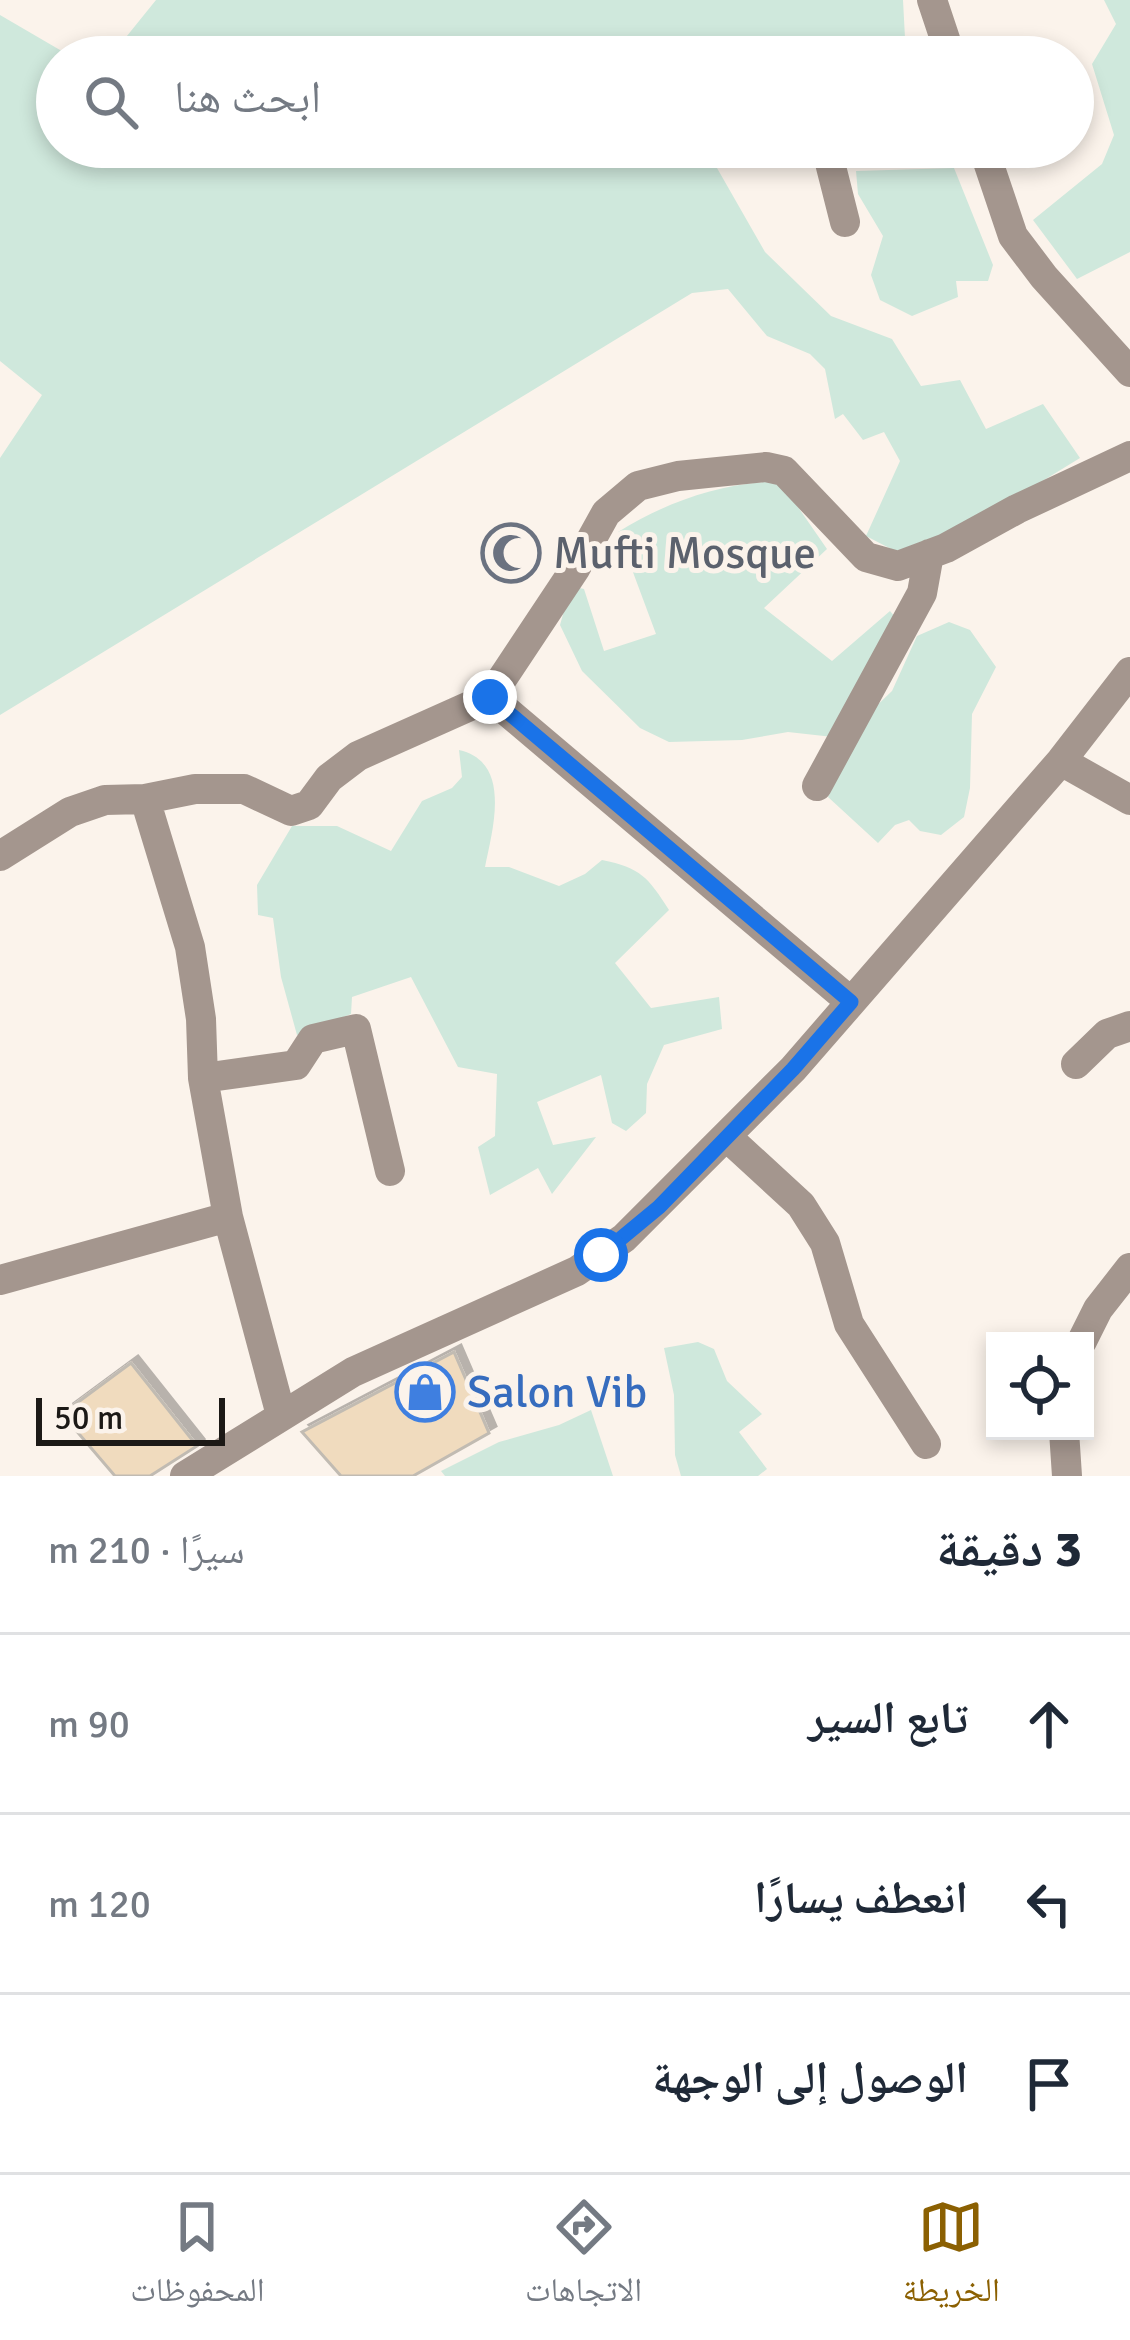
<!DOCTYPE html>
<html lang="ar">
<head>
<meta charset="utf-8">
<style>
	:root { --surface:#fff; --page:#f2f2f3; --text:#1f2937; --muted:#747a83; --line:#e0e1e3; --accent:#8b6002 }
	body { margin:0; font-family:Signika,"Noto Naskh Arabic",sans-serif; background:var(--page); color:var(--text); direction:rtl }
	.controls { position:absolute; right:36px; bottom:36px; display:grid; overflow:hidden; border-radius:0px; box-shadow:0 6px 18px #0003 }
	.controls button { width:108px; height:108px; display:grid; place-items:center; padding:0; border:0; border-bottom:3px solid var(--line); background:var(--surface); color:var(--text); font:60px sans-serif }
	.scale { position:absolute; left:36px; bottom:30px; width:189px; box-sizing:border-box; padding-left:12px; border:6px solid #1c1916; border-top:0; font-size:33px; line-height:42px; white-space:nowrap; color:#1c1916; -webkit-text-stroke:9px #fbf3eb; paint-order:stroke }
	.stop { position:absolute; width:36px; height:36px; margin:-27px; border:9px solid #1a73e8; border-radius:50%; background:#fff }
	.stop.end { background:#1a73e8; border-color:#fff; box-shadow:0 3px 12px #0008 }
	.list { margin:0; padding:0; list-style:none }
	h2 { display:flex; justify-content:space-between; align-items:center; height:156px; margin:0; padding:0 48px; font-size:51px }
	h2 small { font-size:39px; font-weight:400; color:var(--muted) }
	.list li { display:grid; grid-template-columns:78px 1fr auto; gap:36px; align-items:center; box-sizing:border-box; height:180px; padding:0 48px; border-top:3px solid var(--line) }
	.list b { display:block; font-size:45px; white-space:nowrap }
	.list em { font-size:39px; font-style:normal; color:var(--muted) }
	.icon { flex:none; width:66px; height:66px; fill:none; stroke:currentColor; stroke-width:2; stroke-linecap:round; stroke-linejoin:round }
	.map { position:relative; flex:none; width:1130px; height:1476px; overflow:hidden; direction:ltr }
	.search { position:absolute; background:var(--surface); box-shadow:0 6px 18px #0003; left:36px; right:36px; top:36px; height:132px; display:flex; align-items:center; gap:30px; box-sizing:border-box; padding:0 42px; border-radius:66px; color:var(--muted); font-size:45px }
	.sheet { height:696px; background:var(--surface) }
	nav { display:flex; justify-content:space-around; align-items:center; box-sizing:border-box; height:168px; border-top:3px solid var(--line); background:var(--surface); font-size:33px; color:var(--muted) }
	nav a { display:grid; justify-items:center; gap:6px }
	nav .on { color:var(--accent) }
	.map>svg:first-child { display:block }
</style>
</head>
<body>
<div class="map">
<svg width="1130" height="1476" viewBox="0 0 1130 1476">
	<defs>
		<filter id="shadow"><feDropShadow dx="7" dy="-7" stdDeviation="0" flood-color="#0004"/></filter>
	</defs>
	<rect width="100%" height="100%" fill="#fbf3eb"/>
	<path fill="#cfe8dc" d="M156 0H903L906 57H86L114 52Z
		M1104 0H1130V252L1077 279 1033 220 1102 164 1114 135 1092 64 1116 24Z
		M0 15 72 57H57V147H705L765 252 831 316 892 339 921 386 960 380 986 429 1043 404 1080 458 946 540 897 552 866 536 900 461 884 432 863 440 843 414 835 419 825 369 810 354 767 336 728 289 692 293 0 715V458L42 395 0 361Z
		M954 168 993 265 988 281H956L958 297 912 316 880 300 871 275 883 236 858 194 856 171Z
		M780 481 827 549 764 608 832 661 890 611 901 624 833 737 788 732 742 740 669 742 640 728 582 671 560 625 571 586 584 589 604 651 656 634 618 532C669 501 719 483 780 481Z
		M949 622 970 630 996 667 972 714 970 788 964 817 941 835 920 831 909 820 895 825 878 843 828 797 868 714 892 691 917 636Z
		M459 750C512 762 493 828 485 867H509L559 886 585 874 602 860C641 868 648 877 669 910L615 963 651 1008 719 997 722 1029 664 1045 647 1084 646 1113 626 1131 612 1123 601 1075 537 1102 553 1145 596 1137 552 1194 538 1168 490 1195 478 1147 495 1136 497 1074 458 1067 411 977 352 997 351 1014 336 1020 335 1029 297 1035 281 977 273 918 258 915 257 885 292 826H337L391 851 422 801 452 788 462 777Z
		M698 1342 714 1349 727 1381 762 1414 739 1432 767 1469 758 1476H681L675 1455 674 1395 664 1348Z
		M591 1410 613 1476H445L441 1471 499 1442 559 1425Z"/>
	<path fill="#f0dbbe" stroke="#c1bbb2" stroke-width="3" filter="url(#shadow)" d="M454 1352 489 1433 413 1476H341L302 1432Z
		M131 1363 197 1446 150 1476H115L62 1414Z"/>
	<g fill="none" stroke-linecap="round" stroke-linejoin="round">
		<path stroke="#a4968e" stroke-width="30" d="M932 0 951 57
			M826 147 845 222
			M983 147 1013 236 1044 277 1130 372
			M490 697 851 1002
			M1061 761 1130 800
			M817 786 922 593 929 554
			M0 856 70 812 105 800 145 799
			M1076 1064 1107 1034 1130 1026
			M203 1078 296 1065 313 1039 356 1029 390 1171
			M727 1137 801 1205 825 1243 849 1324 926 1444
			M0 1280 228 1217
			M1082 1341 1098 1309 1130 1268
			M281 1415 228 1217 203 1078 201 1019 190 947 145 799 195 789H244L291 811 309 805 329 778 358 756 490 697 575 569 606 513 638 486 678 476 766 467 784 471 866 557 898 566 946 548 1017 509 1130 456
			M1064 1431 1067 1476
			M185 1476 353 1372 577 1271 624 1238 793 1069 1061 761 1130 672"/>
	</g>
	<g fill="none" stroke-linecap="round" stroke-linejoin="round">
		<path stroke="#1a73e8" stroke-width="15" d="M490 697 851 1002 793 1069 659 1207 601 1255"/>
	</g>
	<defs>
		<symbol id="mosque-ring" viewBox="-11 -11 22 22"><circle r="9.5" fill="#fbf3eb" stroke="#6b7280" stroke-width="1.5"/><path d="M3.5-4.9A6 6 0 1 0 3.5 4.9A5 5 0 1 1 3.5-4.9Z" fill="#6b7280"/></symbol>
		<symbol id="shop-ring" viewBox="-11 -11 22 22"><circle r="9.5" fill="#fbf3eb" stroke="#3f7fe0" stroke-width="1.5"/><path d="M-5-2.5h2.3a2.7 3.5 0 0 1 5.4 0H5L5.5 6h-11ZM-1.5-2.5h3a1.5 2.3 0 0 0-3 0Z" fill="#3f7fe0"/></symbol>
	</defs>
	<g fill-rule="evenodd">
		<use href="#mosque-ring" x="478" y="520" width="66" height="66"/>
		<use href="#shop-ring" x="392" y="1359" width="66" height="66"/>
	</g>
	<g text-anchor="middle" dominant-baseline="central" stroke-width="10" stroke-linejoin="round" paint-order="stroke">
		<g font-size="45" fill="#5b616d" stroke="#fbf3eb" text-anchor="start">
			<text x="553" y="553">Mufti Mosque</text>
		</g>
		<g font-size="45" fill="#366cbe" stroke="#fbf3eb" text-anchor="start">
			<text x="467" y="1392">Salon Vib</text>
		</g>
	</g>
</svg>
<div class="controls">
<button><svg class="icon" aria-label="locate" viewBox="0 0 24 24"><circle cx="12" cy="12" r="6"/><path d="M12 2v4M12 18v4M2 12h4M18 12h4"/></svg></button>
</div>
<div class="scale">50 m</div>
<div class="stop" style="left:601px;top:1255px"></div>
<div class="stop end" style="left:490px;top:697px"></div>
<div class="search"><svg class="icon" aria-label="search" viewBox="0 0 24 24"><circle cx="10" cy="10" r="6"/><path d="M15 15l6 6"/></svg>ابحث هنا</div>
</div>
<section class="sheet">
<h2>3 دقيقة<small>سيرًا · 210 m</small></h2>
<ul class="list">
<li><svg class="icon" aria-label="ahead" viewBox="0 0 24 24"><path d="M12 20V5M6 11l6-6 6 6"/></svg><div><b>تابع السير</b></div><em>90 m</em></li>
<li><svg class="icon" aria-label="left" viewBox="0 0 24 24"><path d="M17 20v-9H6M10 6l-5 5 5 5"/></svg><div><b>انعطف يسارًا</b></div><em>120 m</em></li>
<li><svg class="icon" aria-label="arrive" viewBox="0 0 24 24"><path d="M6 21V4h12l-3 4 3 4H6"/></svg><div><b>الوصول إلى الوجهة</b></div></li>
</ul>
</section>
<nav>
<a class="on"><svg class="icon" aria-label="map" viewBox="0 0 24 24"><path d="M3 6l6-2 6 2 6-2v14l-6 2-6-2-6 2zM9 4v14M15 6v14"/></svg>الخريطة</a>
<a><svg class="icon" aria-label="directions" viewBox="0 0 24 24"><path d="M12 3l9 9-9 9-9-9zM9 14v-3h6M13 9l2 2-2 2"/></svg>الاتجاهات</a>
<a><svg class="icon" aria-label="saved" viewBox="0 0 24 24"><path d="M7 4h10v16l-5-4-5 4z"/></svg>المحفوظات</a>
</nav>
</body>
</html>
